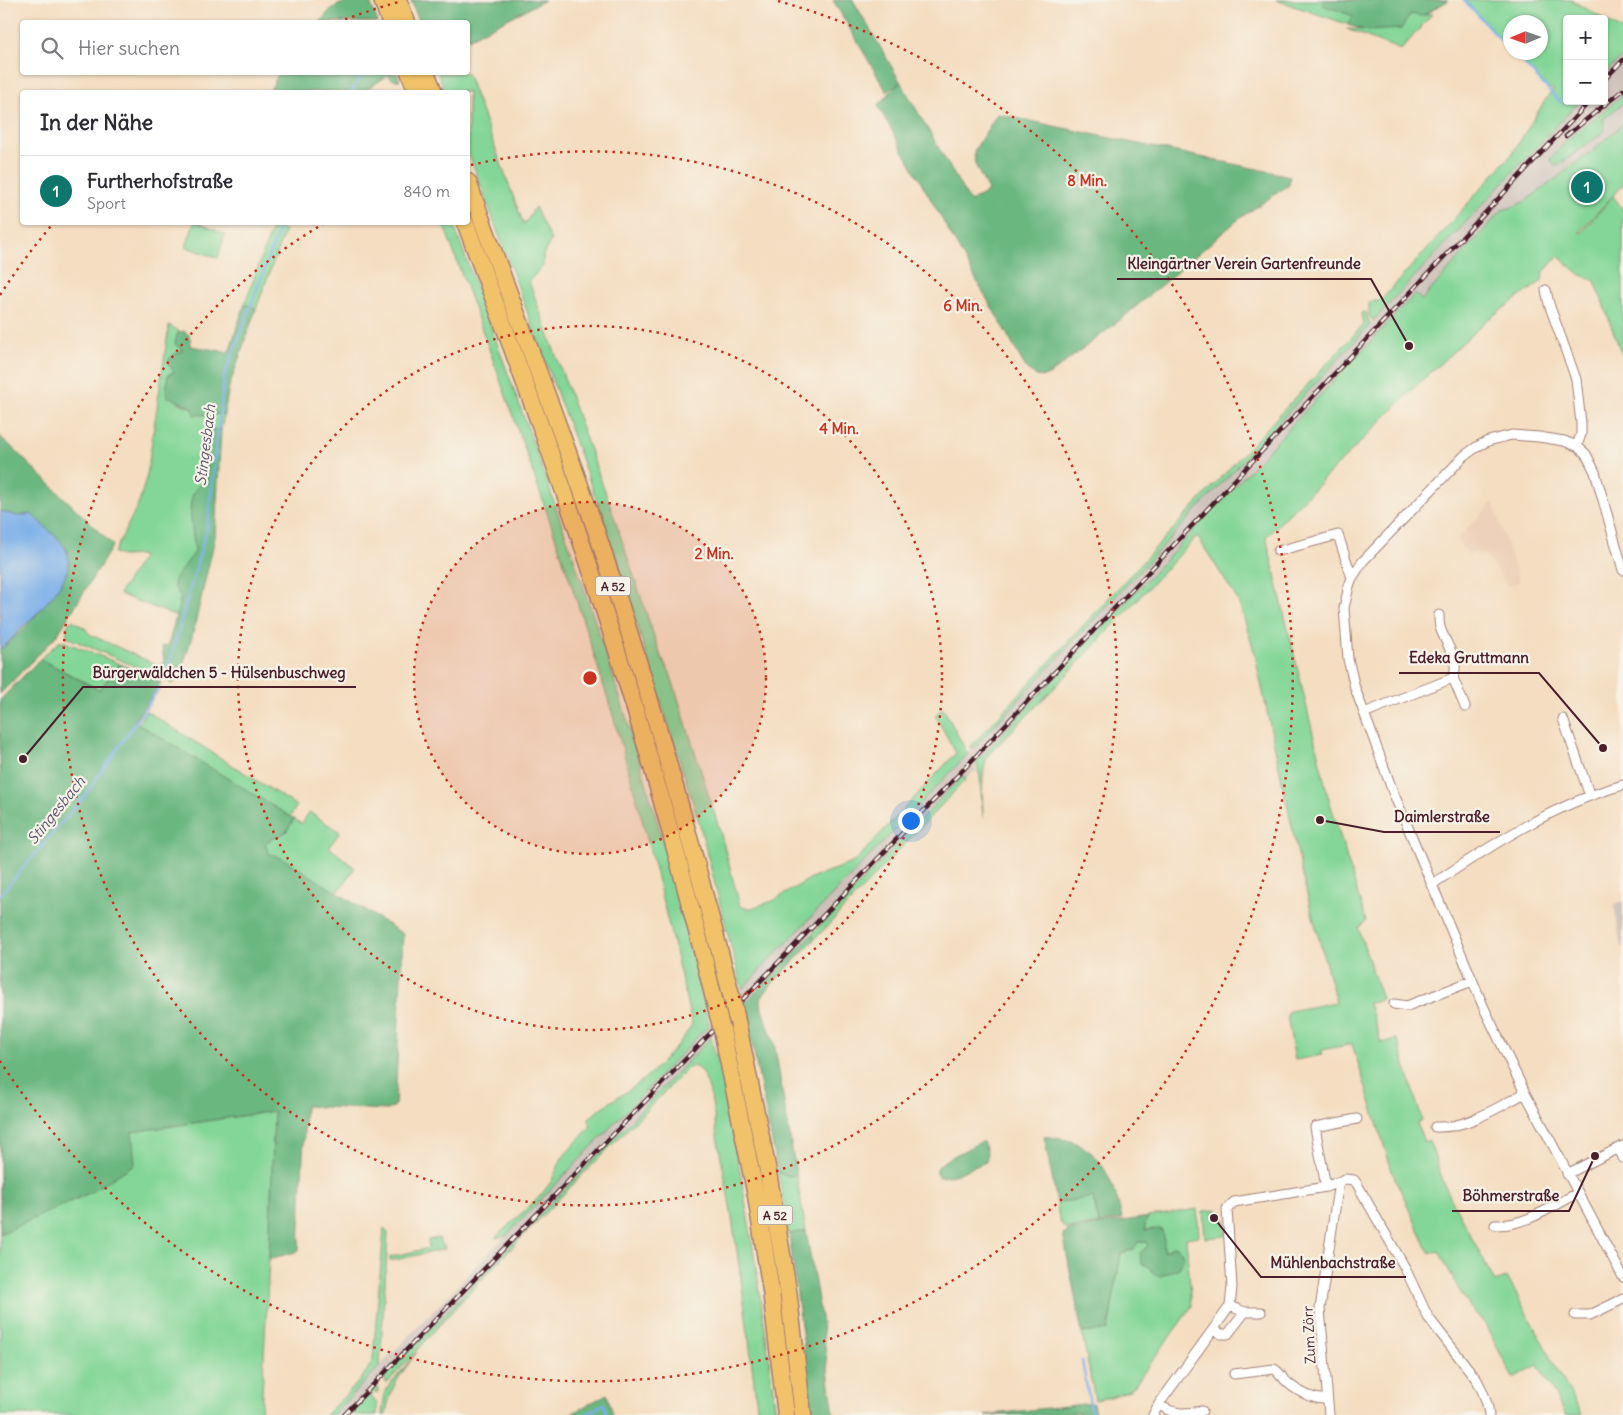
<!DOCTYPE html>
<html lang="de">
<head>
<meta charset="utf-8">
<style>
	:root { --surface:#fff; --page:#f7f7f7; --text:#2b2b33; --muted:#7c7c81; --line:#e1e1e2; --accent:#0f766e }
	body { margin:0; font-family:Delius,sans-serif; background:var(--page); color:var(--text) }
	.controls { position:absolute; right:15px; top:15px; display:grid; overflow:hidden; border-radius:5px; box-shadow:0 1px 4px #0004 }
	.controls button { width:45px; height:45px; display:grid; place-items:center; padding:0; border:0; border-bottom:1px solid var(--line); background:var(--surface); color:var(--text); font:25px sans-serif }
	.compass { position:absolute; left:1503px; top:15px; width:45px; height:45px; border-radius:50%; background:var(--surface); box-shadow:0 1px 4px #0004; rotate:268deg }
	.you { position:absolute; left:910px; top:820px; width:18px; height:18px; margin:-12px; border:4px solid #fff; border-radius:50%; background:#1a73e8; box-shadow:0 0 0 8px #1a73e833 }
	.badge { display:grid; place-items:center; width:32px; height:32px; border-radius:50%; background:var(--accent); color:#fff; font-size:16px; font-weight:700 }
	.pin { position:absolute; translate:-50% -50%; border:2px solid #fff; box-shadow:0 1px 5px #0006 }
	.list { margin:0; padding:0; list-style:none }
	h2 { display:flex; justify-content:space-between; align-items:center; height:65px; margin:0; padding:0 20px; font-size:21px }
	h2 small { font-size:16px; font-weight:400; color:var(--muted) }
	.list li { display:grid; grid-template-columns:32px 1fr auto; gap:15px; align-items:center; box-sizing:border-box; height:70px; padding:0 20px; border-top:1px solid var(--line) }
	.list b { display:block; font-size:19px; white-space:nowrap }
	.list p { margin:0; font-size:16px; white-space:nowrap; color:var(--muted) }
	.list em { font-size:16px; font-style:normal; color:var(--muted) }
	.icon { flex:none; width:28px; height:28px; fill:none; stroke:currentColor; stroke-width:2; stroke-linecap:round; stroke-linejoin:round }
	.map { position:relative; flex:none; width:1623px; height:1415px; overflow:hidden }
	.search { position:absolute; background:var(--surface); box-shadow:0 1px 4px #0004; left:20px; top:20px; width:450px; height:55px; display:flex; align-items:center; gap:12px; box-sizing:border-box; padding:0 18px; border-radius:5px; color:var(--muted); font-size:19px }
	.panel { position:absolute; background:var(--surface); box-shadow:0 1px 4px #0004; left:20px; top:90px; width:450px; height:135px; border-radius:5px }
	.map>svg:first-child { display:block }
</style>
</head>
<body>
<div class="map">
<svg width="1623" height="1415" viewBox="0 0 1623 1415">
	<rect width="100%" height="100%" fill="#f7f3e8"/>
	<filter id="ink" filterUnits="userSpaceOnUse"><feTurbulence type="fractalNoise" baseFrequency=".02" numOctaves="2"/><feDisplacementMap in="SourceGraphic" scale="10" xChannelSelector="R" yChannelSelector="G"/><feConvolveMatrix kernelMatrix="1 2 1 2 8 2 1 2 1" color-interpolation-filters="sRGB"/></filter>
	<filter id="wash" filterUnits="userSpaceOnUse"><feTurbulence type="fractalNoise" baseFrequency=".0096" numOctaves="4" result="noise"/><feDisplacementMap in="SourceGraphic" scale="20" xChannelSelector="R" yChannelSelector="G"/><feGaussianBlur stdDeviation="1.12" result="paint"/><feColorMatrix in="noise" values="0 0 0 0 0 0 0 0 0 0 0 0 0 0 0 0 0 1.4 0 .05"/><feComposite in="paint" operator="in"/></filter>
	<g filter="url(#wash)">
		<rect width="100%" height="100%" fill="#f4ddc0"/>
		<path fill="#eed1ba" d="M1493 502 1519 582 1508 586 1483 552 1478 555 1475 551 1469 556 1457 539Z"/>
		<path fill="#cec1ba" d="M1623 55V123L1584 157 1529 199 1510 209 1502 210 1422 300 1415 294 974 765 976 772H973L966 779 962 776 348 1415H333L972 750 1580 101H1604V75Z
			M1623 902V947H1621L1614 904Z"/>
		<path fill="#83d697" stroke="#667a61" d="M1276 0H1449L1424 15 1432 14 1401 50 1347 29 1364 30Z
			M1464 0H1571L1604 19H1567V101H1580L1373 321 1369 315V303L1371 301H1379L1384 297 1512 154 1546 99 1553 90 1551 88 1549 90 1514 53 1540 52V22H1510V49Z
			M1604 19 1623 31V55L1604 75Z
			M438 73H467L524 225 535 207 551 240 543 255V266L529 281 612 511 661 657 670 673 720 831 740 906 748 909 773 901 811 878 854 862 956 753 935 715 943 708 968 754 742 989 699 822 603 518 468 151V92H445Z
			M1623 95V103L1603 119 1605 131 1563 162 1555 166 1550 159 1567 140Z
			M1623 123V185L1579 232 1581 233 1613 196 1623 210V358L1595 281 1581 275 1558 256 1543 273 1542 281 1487 320 1418 384 1266 537 1328 796 1366 921 1358 928 1382 999 1369 1003 1381 1043 1397 1039 1422 1120 1417 1123 1424 1142 1429 1140 1445 1187 1495 1282 1507 1277 1582 1415H1566L1538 1365 1513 1378 1485 1324 1470 1307 1459 1290 1439 1251 1430 1254 1393 1174 1352 1044 1322 1050V1055L1295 1060 1287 1016 1289 1011 1336 1002 1305 887 1254 651 1244 618 1237 599 1197 536 1062 680 988 755C980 774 983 798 983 818L980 777 976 762 1415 294 1422 300 1502 210C1523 206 1539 191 1555 179 1579 161 1602 144 1623 123Z
			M194 223H198L225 234 218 258 186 247Z
			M274 223 277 224V226L285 230 256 309 248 305 244 306Z
			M443 223H453C549 486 649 750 709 1025L506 1236 495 1238 540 1196 551 1182 562 1158 591 1126 588 1119C601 1107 617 1098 632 1088 651 1075 681 1045 692 1024 668 919 642 813 611 709 561 545 502 384 443 223Z
			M1364 312H1366L1370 325 972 750 970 747 1363 325 1361 313Z
			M169 325 180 332 177 334 183 352 175 354 170 366 175 372 170 373 166 391 181 404 193 408 202 415 224 414 221 430 216 429 206 453 210 462 201 470 202 475 207 479V483L200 484 194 491 190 508 195 552 174 587 181 597 176 616 119 594 142 558 141 555 122 556 114 553 139 503 147 475Z
			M72 620 86 629 89 634 159 666 158 676 73 640 67 636V626Z
			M59 642H65L120 664 100 690 40 659Z
			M146 711 297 806 290 817 138 724Z
			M962 776 966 779 815 939 812 934Z
			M309 812 340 832 329 847 355 868 337 893 282 858 269 854 265 844 268 841 286 832 294 819 302 824Z
			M711 1037 715 1054H717C742 1173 762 1293 776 1415H758C747 1325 737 1235 719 1147 714 1124 714 1097 704 1076 702 1071 698 1068 693 1066L688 1068C587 1170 485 1272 390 1380L387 1383H385V1376Z
			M274 1111 269 1259 261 1415H0V1234L91 1192 131 1132Z
			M778 1172 784 1175 792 1176 796 1173 806 1231 789 1234Z
			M1093 1197 1099 1224 1068 1229C1058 1226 1058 1213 1057 1203Z
			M1197 1209 1199 1236 1186 1238 1192 1306 1132 1389 1111 1397 1095 1400 1082 1333 1108 1330 1121 1254 1138 1242H1146L1148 1246 1140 1253 1150 1267 1161 1276 1179 1268 1184 1257 1181 1251 1174 1246 1164 1253V1247L1154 1229 1145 1230V1224L1148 1217Z
			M1217 1210 1224 1213 1226 1236 1205 1238 1203 1211Z
			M384 1228 388 1233 380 1366 333 1415H325C341 1399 365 1380 373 1359Z
			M439 1238 441 1246 444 1245 445 1249 390 1261V1257L429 1248 428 1240Z
			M417 1352C401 1375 390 1385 386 1415H382L385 1391Z
			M378 1383V1392L377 1394 375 1392 371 1396 377 1404V1415H354L352 1411Z"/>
		<path fill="#6ab780" stroke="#5a6b56" d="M349 0H369L378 22H320C325 16 331 8 338 5 343 3 345 3 349 0Z
			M411 0H545L468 39V22H419Z
			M833 0H853L970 202 988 191 975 164 974 151 997 114 1290 176 1289 185 1240 218 1120 320 1049 375C1039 379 1034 376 1026 368L878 106 900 82 887 92Z
			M1323 0H1449L1422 16 1411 14 1401 29 1368 31 1348 25 1353 16 1322 5Z
			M279 73H397L400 80C395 81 391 79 388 75L363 92H269Z
			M248 305 256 309 229 387 224 414 194 415 193 408 167 396C165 389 169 382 167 376L174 372 170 366 168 360 175 354 183 351 182 349 175 344 177 334 183 331C191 334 190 338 190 346L229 352 244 306Z
			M212 429 221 430 215 538 192 637 183 665 173 684 158 676 159 666 164 662 162 646H168L181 597 174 587V579L195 552C194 535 186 506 194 491 197 486 202 484 207 483V479L202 475 201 470 210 462C205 451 203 443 207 431Z
			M0 436 113 545 58 634 0 694V649C17 639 61 589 68 570 70 563 68 555 66 548L17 516 0 511Z
			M40 659 99 690 120 664 161 682 134 721 294 819 286 832 268 841 265 844 269 854 282 858 403 934 395 1106 387 1110 305 1106 299 1251 269 1259 274 1111 132 1132 135 1164 91 1192 0 1234V700Z
			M812 934 815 939 772 984 764 994 761 999 762 1010 774 1042 796 1173 792 1176 784 1175 778 1172 744 1004Z
			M1044 1136C1055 1138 1068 1139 1078 1144 1106 1157 1116 1192 1122 1219L1099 1224 1093 1197 1057 1203Z
			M983 1142C987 1148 988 1155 986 1162L954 1175 940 1177 936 1174V1169C945 1158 955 1156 967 1149 973 1146 976 1143 983 1142Z
			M1148 1217 1145 1224V1230L1161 1229 1164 1237V1252L1174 1246 1181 1251 1184 1257 1179 1268 1161 1276 1154 1275 1150 1267 1141 1263 1140 1253 1148 1246 1146 1242H1138L1134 1249 1121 1254 1108 1330 1082 1333 1063 1234 1070 1230Z
			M806 1231 821 1317 834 1415H813L789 1234Z
			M607 1394 613 1415H569Z
			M1093 1403 1095 1415 1075 1413 1058 1415H985Z"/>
		<path fill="#7aafe8" stroke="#62678a" d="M0 511 17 516 31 514C39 522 62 540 66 549 79 576 39 611 22 628 15 635 8 644 0 649Z"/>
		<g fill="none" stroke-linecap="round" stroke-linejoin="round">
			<path stroke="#7aafe8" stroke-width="2.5" d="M1464 0 1510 50
				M1513 52 1561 103
				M351 92 364 72
				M166 675 207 528 224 377 282 222
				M0 895 84 797 160 687
				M1082 1361 1092 1415
				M584 1415 604 1404 607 1415"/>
		</g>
	</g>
	<g filter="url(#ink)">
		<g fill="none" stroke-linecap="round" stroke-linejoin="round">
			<defs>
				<path id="minor" d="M1546 290 1549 304 1576 379 1581 423V434L1577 446
					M1278 551 1338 535 1352 578
					M1623 570 1595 472 1586 454 1577 446 1564 441 1539 437 1512 435 1488 441 1478 446 1464 456 1363 561 1352 578 1349 586 1344 608 1348 659 1355 688 1393 792 1484 1008 1525 1093 1623 1277
					M1453 678 1465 707
					M1364 713 1453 678C1461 661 1445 644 1440 627 1439 624 1439 619 1439 615
					M1563 719 1590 796
					M1431 885C1492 845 1552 805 1623 785
					M1394 1004 1407 1006 1472 981
					M1435 1127C1466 1129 1498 1107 1525 1093
					M1619 1148 1623 1158
					M1567 1174 1623 1146
					M1326 1187 1315 1127 1357 1119
					M1495 1225C1525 1226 1553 1206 1578 1193
					M1230 1306 1245 1312H1261
					M1575 1315H1590L1623 1299
					M1214 1330 1221 1334H1228L1245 1312
					M1234 1374 1274 1369C1280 1372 1282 1378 1288 1383 1298 1392 1314 1400 1327 1399
					M1159 1404C1172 1415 1185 1414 1202 1411
					M1153 1415 1159 1404 1230 1306 1232 1287 1227 1209 1234 1202 1326 1187 1345 1179 1354 1180 1357 1184 1404 1266 1428 1317 1477 1380C1483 1391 1488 1402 1489 1415
					M1329 1415 1320 1309 1339 1182"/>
				<path id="motorway" d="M382 0 390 22
					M398 0 407 22
					M409 72 417 92
					M426 72 434 92
					M468 182C509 295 553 408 593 522 647 679 690 838 732 998
					M465 222C503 325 542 426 577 529 632 689 678 851 718 1015
					M736 1016 767 1166 788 1290 803 1415
					M722 1030 756 1196 771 1291 786 1415"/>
			</defs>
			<use href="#minor" stroke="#9f7e76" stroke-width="11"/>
			<use href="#motorway" stroke="#9f7e76" stroke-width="19"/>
			<use href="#minor" stroke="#fff" stroke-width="9"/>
			<use href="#motorway" stroke="#f2c26a" stroke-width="16"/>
			<defs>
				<path id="rail" d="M1604 80 1623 60
					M1566 136 1623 90
					M344 1415 961 772 1590 101"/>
			</defs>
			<use href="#rail" stroke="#4a1f2b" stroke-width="4.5"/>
			<use href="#rail" stroke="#f7f3e8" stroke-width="2.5" stroke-dasharray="8" stroke-linecap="butt"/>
			<defs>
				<path id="motorway-bridge" d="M732 998 736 1016
					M718 1015 722 1030"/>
			</defs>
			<use href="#motorway-bridge" stroke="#9f7e76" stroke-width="19" stroke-linecap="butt"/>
			<use href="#motorway-bridge" stroke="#f2c26a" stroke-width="16"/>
		</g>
	</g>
	<circle cx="590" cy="678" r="176" fill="#c8321e" fill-opacity=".12"/>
	<g fill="none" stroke="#c8321e" stroke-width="2.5" stroke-dasharray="2.5 5">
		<circle cx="590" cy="678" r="176"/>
		<circle cx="590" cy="678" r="352"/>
		<path d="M471 165A527 527 0 1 1 323 224"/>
		<path d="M0 295A703 703 0 0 1 51 226M338 22A703 703 0 0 1 402 1M778 1A703 703 0 1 1 0 1061"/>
	</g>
	<g text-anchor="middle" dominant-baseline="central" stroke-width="4.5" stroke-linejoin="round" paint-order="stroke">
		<g fill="#f7f3e8" stroke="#7e5f64" stroke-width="1">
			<rect x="595.5" y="576.5" width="35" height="19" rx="4"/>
			<rect x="757.5" y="1205.5" width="35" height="19" rx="4"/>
		</g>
		<g font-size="12" font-weight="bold" fill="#4a1f2b">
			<text x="613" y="586">A 52</text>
			<text x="775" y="1215">A 52</text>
		</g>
		<g font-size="14" fill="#4a1f2b" stroke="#f7f3e8">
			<text transform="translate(1309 1335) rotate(-93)">Zum Zörr</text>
		</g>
		<g font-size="15" font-style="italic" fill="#5b516d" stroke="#f7f3e8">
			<text transform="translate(205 445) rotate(-83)">Stingesbach</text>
			<text transform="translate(56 810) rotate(-51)">Stingesbach</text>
		</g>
	</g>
	<circle cx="590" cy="678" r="8" fill="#c8321e" stroke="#f7f3e8" stroke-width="2.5"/>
	<g font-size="15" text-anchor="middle" font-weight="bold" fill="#c8321e" stroke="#f7f3e8" stroke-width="4.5" stroke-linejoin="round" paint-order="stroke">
		<text x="1087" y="186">8 Min.</text>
		<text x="963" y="311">6 Min.</text>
		<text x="839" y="434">4 Min.</text>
		<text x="714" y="559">2 Min.</text>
	</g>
	<path fill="none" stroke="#4a1f2b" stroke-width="2" d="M1409 346L1371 279H1117M1603 748L1539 673H1399M23 759L83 687H356M1320 820L1384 832H1500M1595 1156L1569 1211H1452M1214 1218L1261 1277H1406"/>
	<g fill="#4a1f2b" stroke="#f7f3e8" stroke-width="2">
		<circle cx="1409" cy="346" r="5"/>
		<circle cx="1603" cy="748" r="5"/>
		<circle cx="23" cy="759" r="5"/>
		<circle cx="1320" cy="820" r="5"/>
		<circle cx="1595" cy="1156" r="5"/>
		<circle cx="1214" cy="1218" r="5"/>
	</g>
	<g font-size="15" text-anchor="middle" font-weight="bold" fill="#4a1f2b" stroke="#f7f3e8" stroke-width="4.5" stroke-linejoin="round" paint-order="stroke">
		<text x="1244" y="269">Kleingärtner Verein Gartenfreunde</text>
		<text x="1469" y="663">Edeka Gruttmann</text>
		<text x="219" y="678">Bürgerwäldchen 5 - Hülsenbuschweg</text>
		<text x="1442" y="822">Daimlerstraße</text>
		<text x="1511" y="1201">Böhmerstraße</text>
		<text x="1333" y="1268">Mühlenbachstraße</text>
	</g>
</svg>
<div class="controls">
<button>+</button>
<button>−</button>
</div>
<svg class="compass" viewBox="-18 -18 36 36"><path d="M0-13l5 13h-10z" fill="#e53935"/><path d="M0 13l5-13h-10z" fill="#7c7c81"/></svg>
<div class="you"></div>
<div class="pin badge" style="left:1587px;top:187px">1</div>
<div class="search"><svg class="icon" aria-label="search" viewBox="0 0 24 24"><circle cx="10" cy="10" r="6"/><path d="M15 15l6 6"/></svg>Hier suchen</div>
<section class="panel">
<h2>In der Nähe<small></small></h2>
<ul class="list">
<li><span class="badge">1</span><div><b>Furtherhofstraße</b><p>Sport</p></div><em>840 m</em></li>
</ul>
</section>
</div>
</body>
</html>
